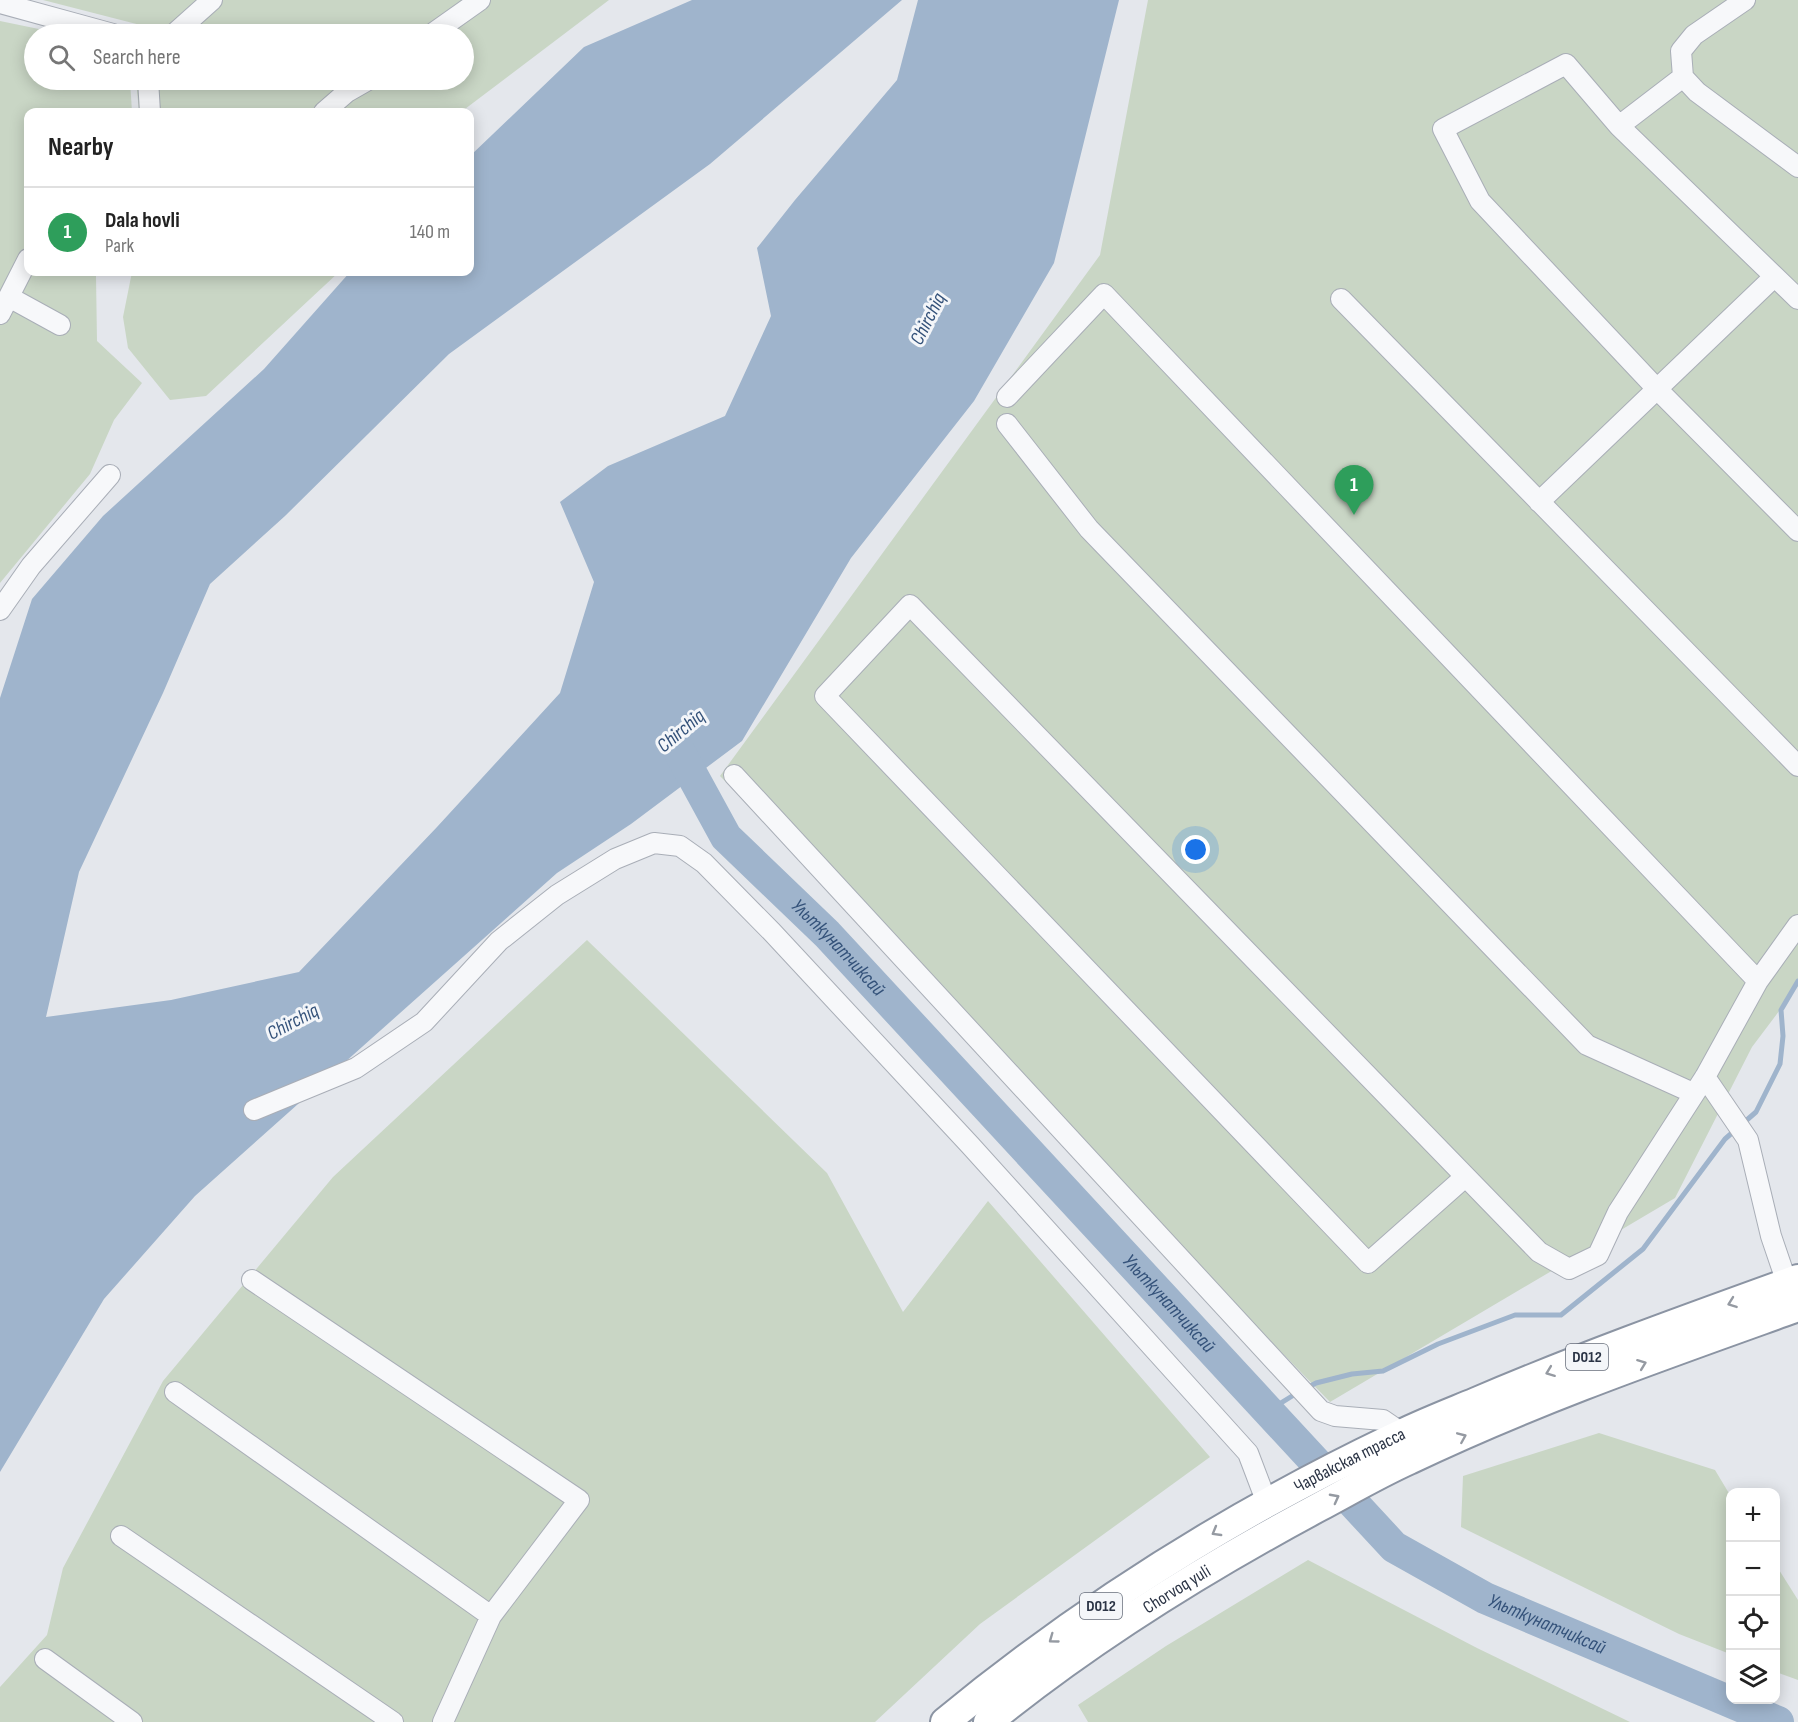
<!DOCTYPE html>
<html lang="en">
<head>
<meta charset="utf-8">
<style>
	:root { --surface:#fff; --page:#f2f2f2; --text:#222; --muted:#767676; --line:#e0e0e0; --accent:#7c3aed }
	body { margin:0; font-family:"Sofia Sans Condensed",sans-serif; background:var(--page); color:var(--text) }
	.controls { position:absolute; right:18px; bottom:18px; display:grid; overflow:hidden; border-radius:12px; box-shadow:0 3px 15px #0003 }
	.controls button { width:54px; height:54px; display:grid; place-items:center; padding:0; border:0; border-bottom:2px solid var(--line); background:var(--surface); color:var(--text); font:30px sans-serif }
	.you { position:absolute; left:1196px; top:850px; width:21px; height:21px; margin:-15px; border:4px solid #fff; border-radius:50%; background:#1a73e8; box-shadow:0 0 0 9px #1a73e833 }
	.badge { display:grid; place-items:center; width:39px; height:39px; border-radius:50%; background:var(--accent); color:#fff; font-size:20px; font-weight:700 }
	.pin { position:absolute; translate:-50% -50px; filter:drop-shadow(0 2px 3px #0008) }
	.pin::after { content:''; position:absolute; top:32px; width:21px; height:18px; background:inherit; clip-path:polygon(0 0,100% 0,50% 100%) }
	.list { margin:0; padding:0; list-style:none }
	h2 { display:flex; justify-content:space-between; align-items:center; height:78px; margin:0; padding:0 24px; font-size:26px }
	h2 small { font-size:20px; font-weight:400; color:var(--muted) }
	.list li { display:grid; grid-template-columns:39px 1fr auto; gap:18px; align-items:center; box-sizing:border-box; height:90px; padding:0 24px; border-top:2px solid var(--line) }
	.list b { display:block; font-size:22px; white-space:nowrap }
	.list p { margin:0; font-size:20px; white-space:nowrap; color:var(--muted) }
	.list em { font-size:20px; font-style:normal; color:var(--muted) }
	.icon { flex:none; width:33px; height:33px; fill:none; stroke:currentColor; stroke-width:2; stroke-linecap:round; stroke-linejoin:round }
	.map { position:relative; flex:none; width:1798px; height:1722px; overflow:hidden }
	.search { position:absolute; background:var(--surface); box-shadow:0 3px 15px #0003; left:24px; top:24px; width:450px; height:66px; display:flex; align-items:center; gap:15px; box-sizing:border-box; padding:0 21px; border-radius:33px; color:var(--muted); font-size:22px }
	.panel { position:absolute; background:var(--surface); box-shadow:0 3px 15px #0003; left:24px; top:108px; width:450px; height:168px; border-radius:12px }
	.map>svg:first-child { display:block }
</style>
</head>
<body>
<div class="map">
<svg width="1798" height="1722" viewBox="0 0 1798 1722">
	<rect width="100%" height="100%" fill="#e4e7ec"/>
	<path fill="#c9d6c5" d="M43 0H609L461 112H139L136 80H464V34H149L152 28Z
		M1148 0H1798V986L1752 1047 1675 1198 1330 1402 720 776 1100 255Z
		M0 21 63 34H34V80H130L132 112H28V272H102L96 276 97 341 142 383 114 420 90 474 0 583Z
		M132 272H339L206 396 170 400 128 348 123 317Z
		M587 940 827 1173 903 1312 988 1201 1210 1457 980 1624 875 1722H0V1687L47 1635 63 1568 163 1381 333 1177Z
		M1599 1433 1715 1470 1730 1495V1654L1679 1634 1461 1527 1463 1476Z
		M1308 1560 1477 1648 1630 1722H1088L1078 1705 1166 1646Z
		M1776 1565 1798 1600V1680L1776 1672Z"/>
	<path fill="#9fb4cc" d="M692 0H902L710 164 449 354 285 516 210 584 163 693 79 872 46 1017 171 1000 299 972 437 827 560 693 594 582 560 502 608 466 725 416 771 316 757 248 795 200 897 80 918 0H1119L1054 263 974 401 851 558 742 741 631 824 557 873 195 1196 104 1299 0 1472V698L32 599 103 516 264 369 350 272H470V156L584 47Z"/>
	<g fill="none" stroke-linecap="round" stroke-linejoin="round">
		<path stroke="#9fb4cc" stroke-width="5" d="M1305 1389 1316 1383 1352 1374 1383 1371 1438 1344 1515 1315H1561L1643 1249 1725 1139 1756 1112 1780 1064 1783 1036 1781 1010 1798 981
			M1268 1411 1297 1393"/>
		<path stroke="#9fb4cc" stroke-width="32" id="s1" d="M673 740 726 837 827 934 1394 1547 1485 1598 1778 1722"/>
		<defs>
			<path id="minor" d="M1745 0 1694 35 1681 51 1683 77 1697 92 1798 167
				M0 3 113 34
				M174 34 212 0
				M432 34 480 0
				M148 80 150 112
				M324 112 347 92 368 80
				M1619 126 1683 77
				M9 297 60 325
				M1341 299 1798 766
				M1798 299 1619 126 1566 64 1443 129 1480 201 1657 389 1798 531
				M0 314 28 259
				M1007 397 1104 294 1758 981
				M1007 424 1089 529 1587 1045 1693 1093
				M1539 502 1774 277
				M0 610 31 566 110 475
				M734 775 1321 1411 1335 1416 1383 1420 1402 1433
				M1705 1077 1748 1140 1771 1236 1787 1283
				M254 1110 356 1068 424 1022 499 941 557 895 615 859 654 843 680 846 704 863 772 932 970 1145 1248 1453 1267 1503
				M1465 1177 1368 1263 825 696 910 605 1539 1252 1569 1269 1598 1255 1618 1212 1705 1077 1758 981 1798 925
				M252 1280 579 1500 491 1616 443 1722
				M175 1392 491 1616
				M121 1536 393 1722
				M45 1659 132 1722"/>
			<g id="highway">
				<path id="s2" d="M945 1722C1081 1610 1232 1515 1391 1439 1418 1425 1447 1414 1476 1402 1581 1357 1690 1318 1798 1279"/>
				<path id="s3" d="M988 1722C1090 1639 1203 1569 1319 1507 1349 1491 1378 1474 1409 1460 1534 1400 1667 1354 1798 1307"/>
			</g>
		</defs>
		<use href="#minor" stroke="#a9aeb7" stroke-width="22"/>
		<use href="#highway" stroke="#8b94a3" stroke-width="32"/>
		<use href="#minor" stroke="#f7f8fa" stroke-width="20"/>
		<use href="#highway" stroke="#fff" stroke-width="28"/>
	</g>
	<defs><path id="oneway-chevron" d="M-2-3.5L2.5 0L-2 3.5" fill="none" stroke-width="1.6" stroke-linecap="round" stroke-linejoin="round" transform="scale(1.5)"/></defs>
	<g stroke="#959aa2">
		<use href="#oneway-chevron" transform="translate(1732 1303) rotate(160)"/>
		<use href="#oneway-chevron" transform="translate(1642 1364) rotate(-21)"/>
		<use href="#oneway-chevron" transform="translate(1550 1372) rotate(159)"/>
		<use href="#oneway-chevron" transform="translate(1462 1437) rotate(-23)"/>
		<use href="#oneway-chevron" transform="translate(1335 1498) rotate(-28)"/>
		<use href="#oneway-chevron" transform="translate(1216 1532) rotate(150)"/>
		<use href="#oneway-chevron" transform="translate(1053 1639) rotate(144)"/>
	</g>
	<g text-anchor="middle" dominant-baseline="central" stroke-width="6" stroke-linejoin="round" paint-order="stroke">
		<g fill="#f4f6f9" stroke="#676e7b" stroke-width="1.5">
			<rect x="1566" y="1344" width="42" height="26" rx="4.5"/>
			<rect x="1080" y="1593" width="42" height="26" rx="4.5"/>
		</g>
		<g font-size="16" font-weight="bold" fill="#2b3445">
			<text x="1587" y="1357">D012</text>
			<text x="1101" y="1606">D012</text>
		</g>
		<g font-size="18" fill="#2b3445" stroke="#f4f6f9">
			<text stroke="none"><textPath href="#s2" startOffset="483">Чарвакская трасса</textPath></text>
			<text stroke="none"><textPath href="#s3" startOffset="231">Chorvoq yuli</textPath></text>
		</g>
		<g font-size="20" font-style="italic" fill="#34527a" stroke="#f4f6f9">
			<text transform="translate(928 319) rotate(-63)">Chirchiq</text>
			<text transform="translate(681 731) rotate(-40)">Chirchiq</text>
			<text stroke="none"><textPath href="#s1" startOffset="268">Ульткунатчиксай</textPath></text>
			<text transform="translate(293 1022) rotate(-28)">Chirchiq</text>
			<text stroke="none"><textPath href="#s1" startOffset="754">Ульткунатчиксай</textPath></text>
			<text stroke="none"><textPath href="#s1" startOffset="1257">Ульткунатчиксай</textPath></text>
		</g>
	</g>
</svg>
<div class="controls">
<button>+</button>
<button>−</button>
<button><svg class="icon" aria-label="locate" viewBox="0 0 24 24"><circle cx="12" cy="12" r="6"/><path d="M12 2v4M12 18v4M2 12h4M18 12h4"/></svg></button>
<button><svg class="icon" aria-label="layers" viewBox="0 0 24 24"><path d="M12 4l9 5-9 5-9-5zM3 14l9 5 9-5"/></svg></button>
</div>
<div class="you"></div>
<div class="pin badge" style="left:1354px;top:515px;background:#2e9e5b">1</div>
<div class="search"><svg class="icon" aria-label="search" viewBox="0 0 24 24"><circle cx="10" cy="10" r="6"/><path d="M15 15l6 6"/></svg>Search here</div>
<section class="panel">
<h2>Nearby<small></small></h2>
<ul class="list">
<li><span class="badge" style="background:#2e9e5b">1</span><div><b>Dala hovli</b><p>Park</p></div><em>140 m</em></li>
</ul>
</section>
</div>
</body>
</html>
